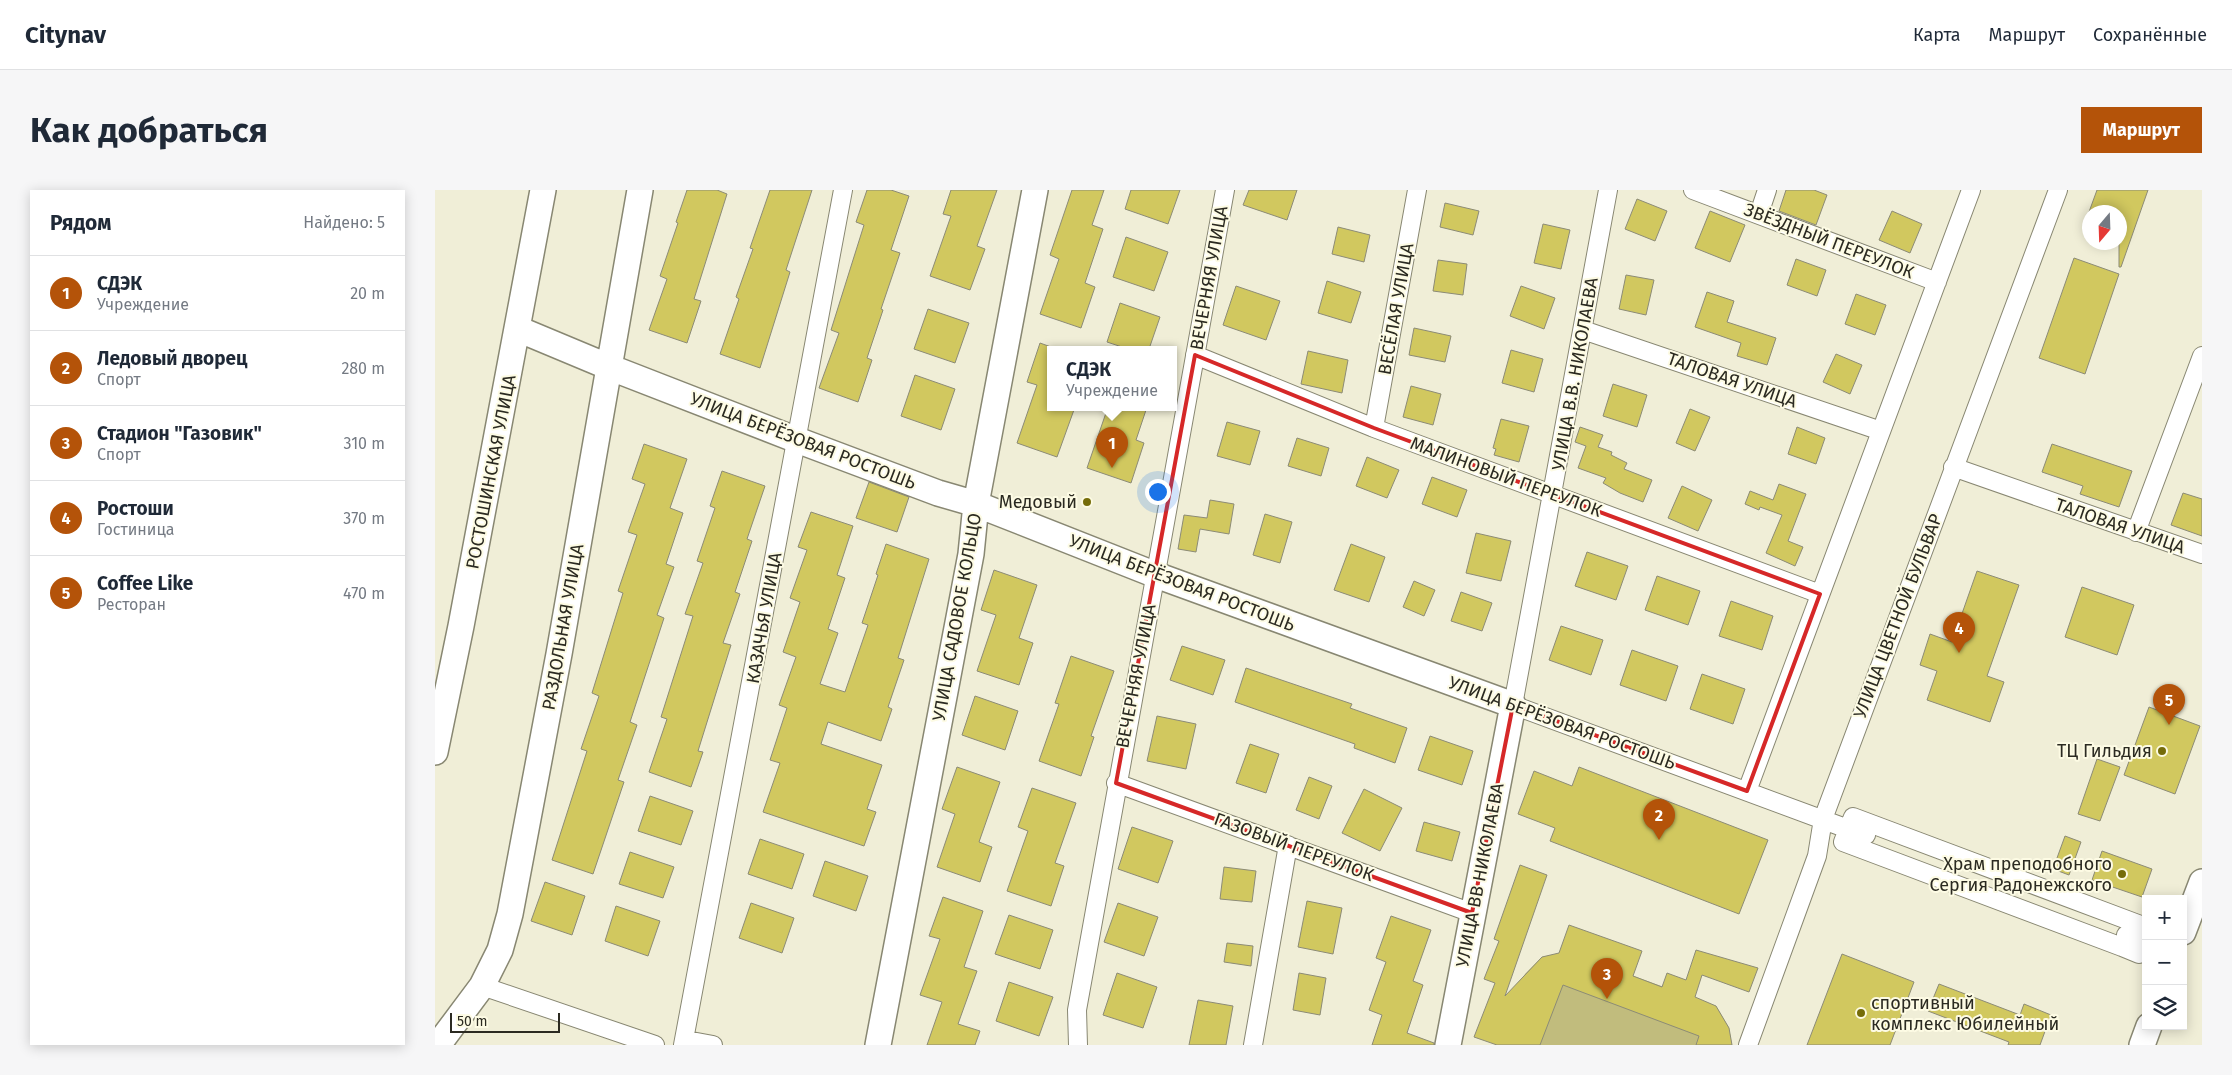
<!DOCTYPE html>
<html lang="ru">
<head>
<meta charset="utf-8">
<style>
	:root { --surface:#fff; --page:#f6f6f7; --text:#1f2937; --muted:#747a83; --line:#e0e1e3; --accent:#b45309 }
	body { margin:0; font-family:"Fira Sans",sans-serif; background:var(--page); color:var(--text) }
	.controls { position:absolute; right:15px; bottom:15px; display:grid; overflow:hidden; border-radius:0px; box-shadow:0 2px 12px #0003 }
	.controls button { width:45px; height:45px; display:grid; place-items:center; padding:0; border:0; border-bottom:1px solid var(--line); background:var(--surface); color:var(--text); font:25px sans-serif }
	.compass { position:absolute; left:1647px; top:15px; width:45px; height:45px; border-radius:50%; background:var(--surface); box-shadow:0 2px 12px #0003; rotate:199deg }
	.scale { position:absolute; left:15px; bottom:12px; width:110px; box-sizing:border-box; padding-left:5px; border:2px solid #2b2a21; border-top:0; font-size:14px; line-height:18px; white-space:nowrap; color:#2b2a21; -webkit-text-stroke:4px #fdfbe4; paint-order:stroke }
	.you { position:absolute; left:722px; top:301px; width:18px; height:18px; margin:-12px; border:4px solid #fff; border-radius:50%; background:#1a73e8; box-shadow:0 0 0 8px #1a73e833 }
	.badge { display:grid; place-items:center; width:32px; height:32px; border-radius:50%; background:var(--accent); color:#fff; font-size:16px; font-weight:700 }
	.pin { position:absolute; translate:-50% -41px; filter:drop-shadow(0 1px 2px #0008) }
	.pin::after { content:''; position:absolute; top:26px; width:18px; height:15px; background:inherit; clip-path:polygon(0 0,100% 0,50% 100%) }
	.popup { position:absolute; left:612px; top:156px; width:130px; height:65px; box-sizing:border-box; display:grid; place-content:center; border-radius:0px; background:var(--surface); filter:drop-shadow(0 1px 4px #0005); font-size:16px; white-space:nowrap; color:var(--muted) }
	.popup b { font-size:19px; color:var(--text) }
	.popup::after { content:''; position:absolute; left:50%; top:100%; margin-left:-10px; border:10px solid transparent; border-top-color:var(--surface) }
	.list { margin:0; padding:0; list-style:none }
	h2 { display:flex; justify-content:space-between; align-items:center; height:65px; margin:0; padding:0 20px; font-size:21px }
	h2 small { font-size:16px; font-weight:400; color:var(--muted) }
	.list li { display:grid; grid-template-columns:32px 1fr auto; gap:15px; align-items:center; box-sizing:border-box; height:75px; padding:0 20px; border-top:1px solid var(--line) }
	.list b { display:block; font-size:19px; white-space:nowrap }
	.list p { margin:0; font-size:16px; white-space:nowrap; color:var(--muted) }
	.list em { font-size:16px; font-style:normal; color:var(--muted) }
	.icon { flex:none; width:28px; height:28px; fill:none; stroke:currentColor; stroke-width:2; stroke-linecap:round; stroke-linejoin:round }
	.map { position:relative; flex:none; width:1767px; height:855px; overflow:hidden; border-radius:0px }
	header { display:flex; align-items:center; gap:30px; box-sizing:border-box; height:70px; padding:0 25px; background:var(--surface); border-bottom:1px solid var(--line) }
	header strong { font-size:24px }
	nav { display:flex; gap:28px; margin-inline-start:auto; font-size:18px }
	.intro { display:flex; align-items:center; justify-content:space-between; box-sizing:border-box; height:120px; padding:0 30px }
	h1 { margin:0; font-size:35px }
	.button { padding:12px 22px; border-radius:0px; background:var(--accent); color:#fff; font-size:18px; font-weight:700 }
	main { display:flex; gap:30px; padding:0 30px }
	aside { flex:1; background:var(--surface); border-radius:0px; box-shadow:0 2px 12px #0003 }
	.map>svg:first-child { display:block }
</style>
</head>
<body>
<header>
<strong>Citynav</strong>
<nav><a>Карта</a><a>Маршрут</a><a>Сохранённые</a></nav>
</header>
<div class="intro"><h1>Как добраться</h1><a class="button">Маршрут</a></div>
<main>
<aside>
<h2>Рядом<small>Найдено: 5</small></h2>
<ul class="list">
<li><span class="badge">1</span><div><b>СДЭК</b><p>Учреждение</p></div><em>20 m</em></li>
<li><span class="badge">2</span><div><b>Ледовый дворец</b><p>Спорт</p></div><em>280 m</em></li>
<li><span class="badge">3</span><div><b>Стадион &quot;Газовик&quot;</b><p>Спорт</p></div><em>310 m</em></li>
<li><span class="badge">4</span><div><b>Ростоши</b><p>Гостиница</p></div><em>370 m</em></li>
<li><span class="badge">5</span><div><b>Coffee Like</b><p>Ресторан</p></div><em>470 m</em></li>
</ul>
</aside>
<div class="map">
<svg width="1767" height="855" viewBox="0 0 1767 855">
	<rect width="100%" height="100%" fill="#f0eed7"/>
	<path fill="#c1bc7d" d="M1133 762 1281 816 1294 838 1297 855H1063L1090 784 1107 767Z"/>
	<path fill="#d1c85f" stroke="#8c8b76" d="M252 0H282L292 4 259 109 266 111 252 153 214 140 232 89 225 86 243 33 241 32Z
		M335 0H377L351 80 355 82 325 178 285 164 304 109 301 107 318 59 315 58Z
		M432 0H456L474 6 456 60 465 63 446 119 448 120 432 168 437 170 423 212 384 198 404 143 396 140 429 35 421 32Z
		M516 0H562L542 56 550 59 535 100 495 86 516 26 508 24Z
		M637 0H669L657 35 668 39 650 93 660 97 646 138 605 124 624 69 615 65Z
		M696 0H745L733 34 690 19Z
		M814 0H862L852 30 808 15Z
		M1351 0H1379L1392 5 1381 35 1344 21Z
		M1662 0H1713L1686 77H1684V22H1654Z
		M1202 9 1232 21 1220 51 1190 39Z
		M1010 13 1044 21 1038 45 1005 37Z
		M1275 21 1310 35 1295 72 1260 58Z
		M1457 21 1487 34 1475 63 1444 50Z
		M1108 34 1135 40 1126 79 1099 73Z
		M903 37 935 45 929 72 897 64Z
		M691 47 733 62 719 101 678 87Z
		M1639 68 1684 84 1650 184 1604 168Z
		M1361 69 1391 80 1382 106 1352 95Z
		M1003 70 1032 74 1028 105 998 101Z
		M1191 85 1219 90 1211 125 1184 119Z
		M892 91 926 102 916 133 883 123Z
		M801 96 845 111 831 150 788 135Z
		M1086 96 1120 108 1109 139 1075 126Z
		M1272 102 1299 111 1292 132 1341 148 1332 175 1302 166 1306 153 1260 137Z
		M1421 104 1451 115 1440 145 1410 134Z
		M685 113 725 127 714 159H693L672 152Z
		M493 119 534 133 520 173 479 159Z
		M979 138 1016 146 1010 172 974 165Z
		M605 153 616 157V217H640L622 267 582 253 602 195 592 192Z
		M1076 160 1108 169 1099 202 1067 193Z
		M873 161 913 170 907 203 866 194Z
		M1401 164 1427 175 1415 204 1388 192Z
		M480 185 520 199 506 240 466 226Z
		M1178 194 1212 205 1202 237 1168 226Z
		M976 196 1006 204 998 235 968 227Z
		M673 217H712L701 250 709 253 696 293 652 278Z
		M1255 219 1275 227 1260 261 1241 253Z
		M1066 229 1094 236 1084 272 1059 265 1061 259 1058 258Z
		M792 232 825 241 815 275 782 266Z
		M1145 237 1168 245 1163 257 1177 262 1176 265 1192 273 1189 279 1217 290 1208 312 1185 303 1168 293 1171 288 1143 278 1151 256 1140 252Z
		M1362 237 1390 248 1381 274 1353 264Z
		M862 248 894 258 886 286 853 276Z
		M209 254 252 269 235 318 248 323 231 374 239 377 222 425 229 428 195 532 202 535 183 590 189 592 158 684 117 670 152 561 146 559 164 506 157 503 188 403 183 401 202 345 193 342 210 294 197 289Z
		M1617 254 1697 281 1684 317 1645 304 1648 296 1607 282Z
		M932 267 964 280 952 308 921 296Z
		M287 281 330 296 312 349 317 351 300 402 305 404 288 453 296 455 263 561 268 562 256 597 214 582 232 529 226 527 258 426 250 424 268 373 262 371 280 318 275 316Z
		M997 287 1032 300 1022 327 987 314Z
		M434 292 474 307 462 342 421 328Z
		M1344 294 1371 304 1353 351 1368 357 1360 376 1331 363 1347 325 1325 317 1324 320 1310 314 1315 301 1338 310Z
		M1247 296 1277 310 1263 341 1233 328Z
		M1748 303 1767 309V346L1736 335Z
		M775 310 799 314 794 344 765 339 761 362 743 359 749 325 772 328Z
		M376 322 418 336 402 385 410 388 393 439 403 443 385 494 410 502 433 435 427 433 443 385 441 384 451 354 494 369 463 468 469 470 453 517 457 519 446 551 393 532 386 554 447 575 432 619 441 622 429 656 328 622 345 573 335 570 352 518 344 515 361 467 348 462 365 412 355 408 372 360 363 357Z
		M830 324 857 332 845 373 818 365Z
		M1041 343 1076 351 1066 391 1031 383Z
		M916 354 950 367 934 412 899 400Z
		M1152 362 1193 376 1181 410 1140 396Z
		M559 380 602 395 584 448 598 453 584 495 542 481 561 425 546 420Z
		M1542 381 1584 395 1552 486 1569 492 1555 532 1492 510 1502 481 1485 475 1495 444 1517 452Z
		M1222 386 1265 401 1253 435 1210 420Z
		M979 391 1000 400 989 426 968 417Z
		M1647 397 1699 415 1682 465 1630 447Z
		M1026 402 1057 413 1047 441 1016 431Z
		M1296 411 1338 426 1327 460 1284 446Z
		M1126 436 1168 450 1156 485 1114 470Z
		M747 456 790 470 778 505 735 490Z
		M1197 460 1243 476 1231 511 1185 495Z
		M636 466 679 481 656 546 659 547 646 586 604 571 624 514 620 513Z
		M811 478 917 514 915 518 972 538 960 573 919 558 920 554 800 512Z
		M1267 484 1310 499 1298 534 1255 519Z
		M540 506 583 521 570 560 527 545Z
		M1714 517 1765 536 1740 604 1689 585Z
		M722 526 761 534 751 579 712 571Z
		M995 546 1038 561 1027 595 983 580Z
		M815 554 844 564 831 603 801 593Z
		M1662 569 1685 577 1665 631 1643 624Z
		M522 577 565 592 544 652 557 657 545 692 502 677 520 624 507 619Z
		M1144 577 1333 650 1304 724 1115 651 1120 638 1083 624 1099 581 1137 596Z
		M874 587 897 596 884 629 861 620Z
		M597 598 641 613 620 673 629 676 616 716 572 701 593 641 583 637Z
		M929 599 967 618 945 661 907 643Z
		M215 606 258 621 246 655 203 641Z
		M989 632 1025 642 1017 671 981 661Z
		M697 637 738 651 723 693 683 679Z
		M1630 646 1646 652 1634 685 1618 679Z
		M325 649 369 664 357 699 313 684Z
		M1667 661 1717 679 1707 707 1657 690Z
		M195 662 239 677 228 708 184 694Z
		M390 671 433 686 421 721 378 706Z
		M1085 675 1112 685 1070 806 1107 767 1124 763 1134 735 1207 761 1198 786 1227 797 1232 783 1251 790 1261 760 1323 778 1314 802 1267 785 1260 807 1281 816 1294 838 1297 855H1261L1264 846 1128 795 1105 855H1062L1039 847 1060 793 1049 789 1064 751 1059 749Z
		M789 677 821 681 817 712 785 709Z
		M110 692 150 706 137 745 96 731Z
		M508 707 548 721 529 777 542 781 523 834 545 841 540 855H492L507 812 485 805 505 749 494 746Z
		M872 711 907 718 898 764 863 757Z
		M316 713 359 728 347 763 304 748Z
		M683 713 723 727 709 766 669 752Z
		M181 716 225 731 213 766 170 751Z
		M574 725 618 740 605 779 560 764Z
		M956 726 996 740 978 791 988 795 972 843 999 853V855H937L947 825 934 820 951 772 941 768Z
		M792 753 818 756 816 776 789 772Z
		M1407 764 1479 792 1455 855H1372Z
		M682 783 722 797 708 838 668 825Z
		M864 783 891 788 885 825 858 820Z
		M574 792 618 807 604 846 561 831Z
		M1504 794 1585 825 1589 814 1616 825 1605 855H1573L1574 852 1493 821Z
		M763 810 798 816 791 855H754Z"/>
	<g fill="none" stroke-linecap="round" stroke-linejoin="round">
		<defs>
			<path id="street" d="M1173 0 1078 515 1413 639 1408 652 1687 757 1704 764 1708 752 1711 753
				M1258 0 1502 92
				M1324 24 1332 0
				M1148 140 1446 241
				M760 165 939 238 1385 404
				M939 238 982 0
				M1518 277 1767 364
				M1701 342 1767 166
				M681 593 1037 723
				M1312 601 1536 0
				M1431 645 1413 639 1418 627 1711 737
				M1691 745 1708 752 1711 745
				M47 796 220 855
				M251 850 278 855
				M248 855 408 0
				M643 855 642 820C689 546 740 273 790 0
				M818 855 853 655
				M1313 855 1382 666 1388 629 1623 0"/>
			<path id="secondary" d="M83 139 174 177 362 250 503 303 541 314 721 385 1078 515 1013 855
				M0 562 26 436 108 0
				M1748 742 1767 692
				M3 855 47 796 65 760 75 724 124 464 205 0
				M443 855 536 364 541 314 600 0
				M1707 855 1714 836"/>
		</defs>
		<use href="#street" stroke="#888772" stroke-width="20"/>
		<use href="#secondary" stroke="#888772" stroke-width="28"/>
		<use href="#street" stroke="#fff" stroke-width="18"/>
		<use href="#secondary" stroke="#fff" stroke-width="25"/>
	</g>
	<path fill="none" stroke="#d62828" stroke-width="4" stroke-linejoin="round" d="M760 165 939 238 1385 404 1312 601 1078 515 1037 723 681 593Z"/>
	<g fill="#756c09" stroke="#fdfbe4" stroke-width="2">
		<circle cx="652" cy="312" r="5"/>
		<circle cx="1727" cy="561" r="5"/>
		<circle cx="1687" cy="684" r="5"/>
		<circle cx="1426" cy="823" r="5"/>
	</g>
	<g text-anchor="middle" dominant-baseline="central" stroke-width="4" stroke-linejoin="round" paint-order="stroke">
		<g font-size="18" fill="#2b2a21" stroke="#fdfbe4">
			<text transform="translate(1394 51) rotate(21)">ЗВЁЗДНЫЙ ПЕРЕУЛОК</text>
			<text transform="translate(774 88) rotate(-80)">ВЕЧЕРНЯЯ УЛИЦА</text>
			<text transform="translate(961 119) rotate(-80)">ВЕСЁЛАЯ УЛИЦА</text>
			<text transform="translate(1140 184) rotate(-80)">УЛИЦА В.В. НИКОЛАЕВА</text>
			<text transform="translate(1297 190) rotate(19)">ТАЛОВАЯ УЛИЦА</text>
			<text transform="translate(368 251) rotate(21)">УЛИЦА БЕРЁЗОВАЯ РОСТОШЬ</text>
			<text transform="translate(56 282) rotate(-79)">РОСТОШИНСКАЯ УЛИЦА</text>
			<text transform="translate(1071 287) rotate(20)">МАЛИНОВЫЙ ПЕРЕУЛОК</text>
			<text transform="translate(1685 336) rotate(19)">ТАЛОВАЯ УЛИЦА</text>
			<text transform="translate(747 393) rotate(21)">УЛИЦА БЕРЁЗОВАЯ РОСТОШЬ</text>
			<text transform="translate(1463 426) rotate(-69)">УЛИЦА ЦВЕТНОЙ БУЛЬВАР</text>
			<text transform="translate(522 427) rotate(-80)">УЛИЦА САДОВОЕ КОЛЬЦО</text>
			<text transform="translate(329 428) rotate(-80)">КАЗАЧЬЯ УЛИЦА</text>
			<text transform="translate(128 437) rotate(-80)">РАЗДОЛЬНАЯ УЛИЦА</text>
			<text transform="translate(701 486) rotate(-79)">ВЕЧЕРНЯЯ УЛИЦА</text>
			<text transform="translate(1127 533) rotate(20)">УЛИЦА БЕРЁЗОВАЯ РОСТОШЬ</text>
			<text transform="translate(859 657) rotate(20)">ГАЗОВЫЙ ПЕРЕУЛОК</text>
			<text transform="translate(1045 685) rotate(-79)">УЛИЦА ВВ НИКОЛАЕВА</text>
		</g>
		<g font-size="18" fill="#2b2a21" stroke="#fdfbe4" text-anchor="end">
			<text x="642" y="312">Медовый</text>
			<text x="1717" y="561">ТЦ Гильдия</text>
			<text x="1677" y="674">Храм преподобного<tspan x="1677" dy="21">Сергия Радонежского</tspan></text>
			<text x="1436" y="813" text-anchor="start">спортивный<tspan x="1436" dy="21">комплекс Юбилейный</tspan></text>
		</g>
	</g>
</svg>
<div class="controls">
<button>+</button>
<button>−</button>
<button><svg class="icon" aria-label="layers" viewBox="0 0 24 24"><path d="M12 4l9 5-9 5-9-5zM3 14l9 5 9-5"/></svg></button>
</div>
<svg class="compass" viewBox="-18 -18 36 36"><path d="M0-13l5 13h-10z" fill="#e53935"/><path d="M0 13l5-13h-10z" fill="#747a83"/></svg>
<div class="scale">50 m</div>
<div class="you"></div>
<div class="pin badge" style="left:677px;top:278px">1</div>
<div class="popup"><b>СДЭК</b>Учреждение</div>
<div class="pin badge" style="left:1224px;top:650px">2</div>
<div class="pin badge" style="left:1172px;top:809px">3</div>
<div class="pin badge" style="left:1524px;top:463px">4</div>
<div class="pin badge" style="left:1734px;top:535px">5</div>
</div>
</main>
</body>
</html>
